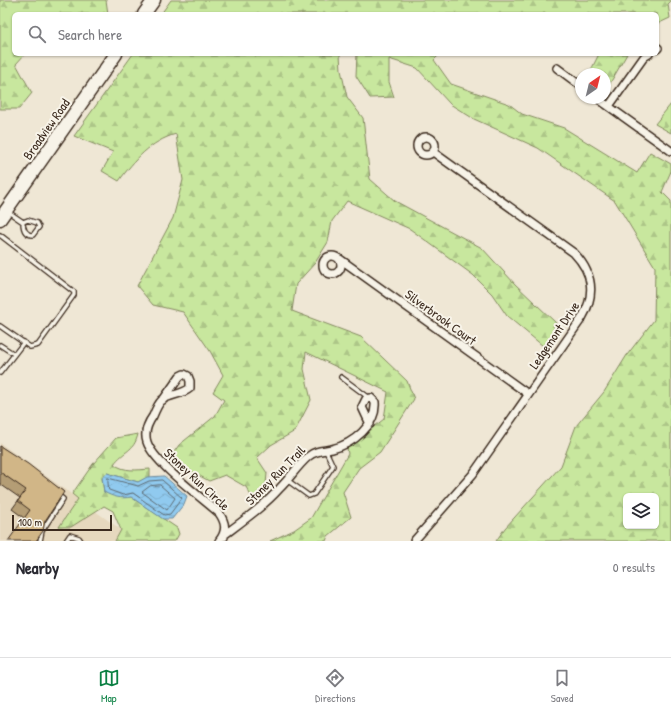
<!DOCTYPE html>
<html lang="en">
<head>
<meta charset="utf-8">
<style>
	:root { --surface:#fff; --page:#f2f2f3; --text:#2b2b33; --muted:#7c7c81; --line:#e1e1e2; --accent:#0b8043 }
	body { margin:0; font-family:"Patrick Hand",sans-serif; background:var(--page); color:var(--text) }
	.controls { position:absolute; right:12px; bottom:12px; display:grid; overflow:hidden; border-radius:6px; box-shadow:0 1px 3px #0004 }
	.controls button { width:36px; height:36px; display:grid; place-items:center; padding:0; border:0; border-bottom:1px solid var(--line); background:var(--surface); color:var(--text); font:20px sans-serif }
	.compass { position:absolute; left:575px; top:68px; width:36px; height:36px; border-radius:50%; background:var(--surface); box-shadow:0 1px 3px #0004; rotate:35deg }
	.scale { position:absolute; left:12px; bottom:10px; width:100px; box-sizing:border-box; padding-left:4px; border:2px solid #3b2a1e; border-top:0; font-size:11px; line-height:14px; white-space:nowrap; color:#3b2a1e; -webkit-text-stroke:3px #f7f3e8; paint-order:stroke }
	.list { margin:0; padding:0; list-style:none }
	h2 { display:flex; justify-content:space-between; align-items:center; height:52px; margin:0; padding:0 16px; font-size:17px }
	h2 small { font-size:13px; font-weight:400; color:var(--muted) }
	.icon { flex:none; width:22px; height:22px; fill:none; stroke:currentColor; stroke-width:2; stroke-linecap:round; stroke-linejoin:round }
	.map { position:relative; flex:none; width:671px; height:541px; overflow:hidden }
	.search { position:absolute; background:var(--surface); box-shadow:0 1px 3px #0004; left:12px; right:12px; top:12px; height:44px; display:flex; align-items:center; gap:10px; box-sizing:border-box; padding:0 14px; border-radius:6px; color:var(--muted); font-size:15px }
	.sheet { height:116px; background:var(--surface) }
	nav { display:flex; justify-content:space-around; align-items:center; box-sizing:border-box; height:56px; border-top:1px solid var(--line); background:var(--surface); font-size:11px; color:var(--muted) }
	nav a { display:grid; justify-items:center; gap:2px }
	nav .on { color:var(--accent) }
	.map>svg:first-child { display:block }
</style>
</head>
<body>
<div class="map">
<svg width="671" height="541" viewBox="0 0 671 541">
	<defs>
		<pattern id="forest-firs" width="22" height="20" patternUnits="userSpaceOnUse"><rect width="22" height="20" fill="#c8e79e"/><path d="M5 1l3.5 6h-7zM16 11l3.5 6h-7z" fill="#adc688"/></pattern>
		<pattern id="water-waves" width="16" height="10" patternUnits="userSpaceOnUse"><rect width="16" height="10" fill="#90caef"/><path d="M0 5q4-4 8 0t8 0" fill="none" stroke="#7daecc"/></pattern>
	</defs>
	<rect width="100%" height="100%" fill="#efe7d5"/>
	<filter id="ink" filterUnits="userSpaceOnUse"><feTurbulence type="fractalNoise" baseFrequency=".025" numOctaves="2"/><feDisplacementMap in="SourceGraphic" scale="8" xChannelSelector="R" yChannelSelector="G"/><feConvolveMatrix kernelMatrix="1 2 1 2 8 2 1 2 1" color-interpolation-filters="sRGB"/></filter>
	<g filter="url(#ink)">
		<path fill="#e6d8be" d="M0 443 130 536 126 541H0Z"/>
		<path fill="url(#forest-firs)" stroke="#82885e" fill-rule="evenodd" d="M0 0H106L108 14H14V54H25L16 64 32 93 19 109H0Z
			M171 0H671V1L668 4 670 18 657 24V14H161Z
			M133 54H340L341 70 347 97 363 118 370 179 395 201 482 248 515 284 556 323 551 339 543 346 507 316 492 294 473 275 410 229 347 201 332 221 328 242 315 263 296 284 292 311 361 337 407 381 414 399 380 452 359 468 343 492 351 517 328 536 326 541H270L294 530 311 518 348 454 347 448 384 419 388 392 306 352 304 369 311 400 295 431 271 445 257 458 267 473 265 496 255 503 246 487 225 475 209 481 169 459 179 445 215 416 224 400 213 392 223 375 210 351 183 312 153 305 137 286 173 218 183 180 176 134C151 141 134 160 119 181L102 171 113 152 74 136Z
			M357 54H440L434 60 451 84 509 104 522 114 564 128 637 173 650 152 671 164V171L662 192 671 201V541H496L505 528 561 466 576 426 604 392 627 355 654 320 655 267 615 201 538 148 474 119 450 104 417 68 389 59V82L394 97 370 98 356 76ZM626 496H656V526H626Z
			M599 54H627L609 85 605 82V74L590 72Z
			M671 104V133L655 124Z
			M138 434C134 452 124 450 114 464 124 472 137 470 150 469V477L138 482 107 473 102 478 104 492 131 497 177 528 179 534 175 541H115L121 530 113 511 104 506 71 527H59L78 499 72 494 93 464 116 438Z"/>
		<path fill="url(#water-waves)" stroke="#6e8a9b" d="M107 473 138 482 147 477 164 476 187 496 184 504 172 519H163L131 497C121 499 113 497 104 492L102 477Z"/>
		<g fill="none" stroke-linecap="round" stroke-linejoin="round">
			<path stroke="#5d6a72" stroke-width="1" d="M108 478 138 486 149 481 162 480 182 498 170 514 164 515 133 493 123 495 109 490Z
				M160 485 175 498 167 510 142 492 150 486Z"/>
			<defs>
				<path id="service" d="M7 211 23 222 28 220 37 223 39 227 33 235C25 235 23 229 23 222
					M0 235 74 292V295L38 345 30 347 0 326
					M0 345 14 354
					M0 373 24 342
					M341 377 368 397
					M287 480 309 496 314 494 333 466 326 451
					M40 541 42 531 63 499 57 494
					M66 541 70 535 79 538 81 541"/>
				<path id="minor" d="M657 49 658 48
					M557 68 581 86
					M597 98 671 151
					M609 106 644 57 649 54
					M417 146a9 9 0 1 1 18 0a9 9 0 1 1-18 0Z
					M323 265a9 9 0 1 1 18 0a9 9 0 1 1-18 0Z
					M340 259 528 394
					M163 400 180 376 184 374 188 376 190 381V388C182 395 170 394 162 400 158 404 155 411 153 416 148 423 144 433 147 442 154 463 201 497 219 513 226 523 227 531 219 541
					M224 537V535C244 520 264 506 280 488 290 478 298 465 309 456 316 450 323 451 332 449 353 444 377 425 375 402L371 398 366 399 362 407 370 424
					M414 541 473 474 582 318C596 294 593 273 574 253L433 152"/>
				<path id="primary" d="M144 14 154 0
					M0 219 116 54"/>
			</defs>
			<use href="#service" stroke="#3b2a1e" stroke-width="6"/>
			<use href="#minor" stroke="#3b2a1e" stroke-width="10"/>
			<use href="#primary" stroke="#3b2a1e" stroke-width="15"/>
			<use href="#service" stroke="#f7f3e8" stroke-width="3.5"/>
			<use href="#minor" stroke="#f7f3e8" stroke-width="7"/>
			<use href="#primary" stroke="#f7f3e8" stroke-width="12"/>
		</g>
		<path fill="#b49d74" stroke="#3b2a1e" d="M0 446 64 492 24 518 12 509 20 498 0 484Z"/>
		<path fill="#d1b687" stroke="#3b2a1e" d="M0 446 28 464 64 492 45 521 43 531 36 541H8L30 510 18 501 26 490 0 472Z"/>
	</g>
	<g text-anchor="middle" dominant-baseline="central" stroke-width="4" stroke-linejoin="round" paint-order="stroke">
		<g font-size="13" fill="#3b2a1e" stroke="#f7f3e8">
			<text transform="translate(46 129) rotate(-55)">Broadview Road</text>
			<text transform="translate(441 317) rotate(36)">Silverbrook Court</text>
			<text transform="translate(554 335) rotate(-56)">Ledgemont Drive</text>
			<text transform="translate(275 475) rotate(-45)">Stoney Run Trail</text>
			<text transform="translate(197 479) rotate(43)">Stoney Run Circle</text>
		</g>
	</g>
</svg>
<div class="controls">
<button><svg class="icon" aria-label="layers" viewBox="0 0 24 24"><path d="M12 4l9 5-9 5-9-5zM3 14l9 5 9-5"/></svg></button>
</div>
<svg class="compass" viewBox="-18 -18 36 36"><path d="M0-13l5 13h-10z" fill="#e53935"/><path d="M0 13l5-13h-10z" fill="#7c7c81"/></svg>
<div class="scale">100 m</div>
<div class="search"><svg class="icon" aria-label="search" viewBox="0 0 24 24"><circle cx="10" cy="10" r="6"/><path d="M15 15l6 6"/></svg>Search here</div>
</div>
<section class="sheet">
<h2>Nearby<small>0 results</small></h2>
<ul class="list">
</ul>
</section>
<nav>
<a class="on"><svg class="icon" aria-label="map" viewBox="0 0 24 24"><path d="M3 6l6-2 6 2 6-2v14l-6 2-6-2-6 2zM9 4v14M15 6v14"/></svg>Map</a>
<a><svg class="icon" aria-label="directions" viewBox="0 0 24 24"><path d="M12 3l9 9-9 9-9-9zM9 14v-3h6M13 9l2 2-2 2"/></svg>Directions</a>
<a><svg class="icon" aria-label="saved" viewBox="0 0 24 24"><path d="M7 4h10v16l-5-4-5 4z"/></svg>Saved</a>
</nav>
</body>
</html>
